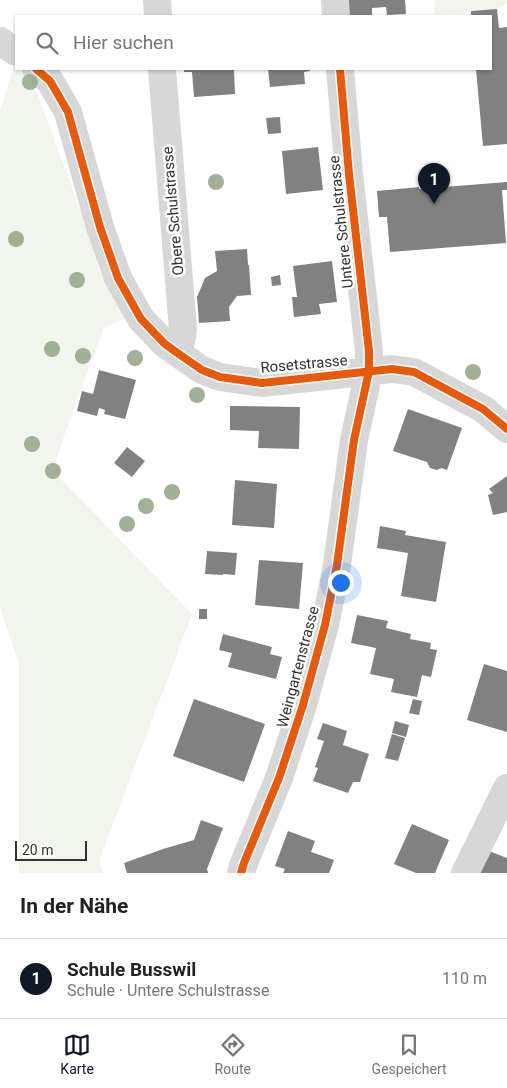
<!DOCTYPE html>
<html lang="de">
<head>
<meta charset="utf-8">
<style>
	:root { --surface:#fff; --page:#f2f2f2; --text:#222; --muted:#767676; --line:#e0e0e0; --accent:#111827 }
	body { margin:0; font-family:Roboto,sans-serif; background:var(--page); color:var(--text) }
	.scale { position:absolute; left:15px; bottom:12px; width:72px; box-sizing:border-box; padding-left:5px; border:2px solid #333; border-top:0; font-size:14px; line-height:18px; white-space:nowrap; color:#333; -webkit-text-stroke:4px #fff; paint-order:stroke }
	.you { position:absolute; left:340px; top:582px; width:18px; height:18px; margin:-12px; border:4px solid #fff; border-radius:50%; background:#1a73e8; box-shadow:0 0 0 8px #1a73e833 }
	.badge { display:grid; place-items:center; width:32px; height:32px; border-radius:50%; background:var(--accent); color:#fff; font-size:16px; font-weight:700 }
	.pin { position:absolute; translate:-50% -41px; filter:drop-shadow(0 1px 2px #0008) }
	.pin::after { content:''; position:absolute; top:26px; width:18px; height:15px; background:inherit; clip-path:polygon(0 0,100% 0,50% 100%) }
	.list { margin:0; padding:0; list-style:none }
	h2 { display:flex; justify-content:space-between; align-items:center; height:65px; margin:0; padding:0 20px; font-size:21px }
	h2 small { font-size:16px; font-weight:400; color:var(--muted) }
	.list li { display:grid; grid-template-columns:32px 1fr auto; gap:15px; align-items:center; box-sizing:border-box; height:80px; padding:0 20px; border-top:1px solid var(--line) }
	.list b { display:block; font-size:19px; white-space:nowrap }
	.list p { margin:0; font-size:16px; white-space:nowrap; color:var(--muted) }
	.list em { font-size:16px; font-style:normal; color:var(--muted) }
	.icon { flex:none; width:28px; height:28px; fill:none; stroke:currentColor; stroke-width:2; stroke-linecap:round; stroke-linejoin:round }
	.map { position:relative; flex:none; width:507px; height:873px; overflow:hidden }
	.search { position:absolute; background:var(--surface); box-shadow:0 1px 4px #0004; left:15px; right:15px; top:15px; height:55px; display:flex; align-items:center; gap:12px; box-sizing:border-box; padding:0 18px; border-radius:0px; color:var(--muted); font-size:19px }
	.sheet { height:145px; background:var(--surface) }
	nav { display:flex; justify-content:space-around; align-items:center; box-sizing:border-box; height:70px; border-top:1px solid var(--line); background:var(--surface); font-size:14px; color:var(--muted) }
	nav a { display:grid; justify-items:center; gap:2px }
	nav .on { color:var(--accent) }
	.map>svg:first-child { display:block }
</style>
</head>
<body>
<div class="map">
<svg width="507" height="873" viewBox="0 0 507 873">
	<rect width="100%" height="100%" fill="#fff"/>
	<path fill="#f1f5ed" d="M435 0H507V4L497 9 471 11 463 13 434 14Z
		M15 61 16 69H20L37 93 87 228 100 272 130 316 104 328 64 436 53 471 192 614 99 861 103 873H19V663L0 608V112Z"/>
	<path fill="#818181" d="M348 0H405L406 14 387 15 386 7 372 8V16H349Z
		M497 9 499 28 507 27V144L483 146 476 69H491V16H471V11Z
		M184 69H234L235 94 194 97 192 72H184Z
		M268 69H309L310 71 304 72 305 84 270 87Z
		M280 117 281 133 268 134 266 118Z
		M318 147 323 190 286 194 282 151Z
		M507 182V190H502L506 243 390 252 387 217H379L377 191 419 187V189Z
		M247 249 248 265H249L251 295 237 296 229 307 230 321 199 323 197 297 205 278 217 271 215 251Z
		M332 261 337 302 319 304 321 314 294 317 292 297H297L293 266Z
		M280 275 281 285 272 286 271 277Z
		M99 370 136 380 125 419 104 414 105 410 99 408 97 416 77 411 82 391 93 394Z
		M230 406 300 407 299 449 258 448 259 431 230 430Z
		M408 409 462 428 447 470 442 468 437 470 430 468 427 462 393 451Z
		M127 447 145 461 132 477 114 463Z
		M507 476V512L493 515 488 495 493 493 489 489Z
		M235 480 277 484 274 528 232 525Z
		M380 526 406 531 405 535 446 542 436 602 401 596 408 553 377 548Z
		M207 551 237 553 235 575 223 574V575L205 574Z
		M259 560 303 563 299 609 255 605Z
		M199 609H207V619H199Z
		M357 615 388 621 386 628 411 634 410 639 431 643 430 649 437 650 431 677 422 675 417 697 391 692 394 679 370 674 376 648 351 643Z
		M223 634 272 647 270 654 282 657 276 679 228 667 232 653 219 650Z
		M484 664 507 671V732L467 720Z
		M194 699 265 724 244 782 173 756Z
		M413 699 422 701 419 715 409 713Z
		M395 721 409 725 406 737 392 733Z
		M323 723 347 731 343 745 369 754 360 782H353L348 793 313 781 318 768 315 767 324 741 317 739Z
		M392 734 405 738 398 761 385 758Z
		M201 820 223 828 207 869 208 873H127L124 863 163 849 194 840Z
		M412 824 449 840 435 873H416L394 864Z
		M288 831 315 841 311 852 334 860 329 873H283L285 869 275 866Z
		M489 851 507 858V873H480Z"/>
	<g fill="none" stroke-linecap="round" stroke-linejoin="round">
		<path stroke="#d7d7d7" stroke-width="28" d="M157 0 158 16
			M335 0 336 16
			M0 41 16 52
			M36 69 50 81 68 112 100 227 118 278 141 319 165 344 176 352 202 370 220 377 262 383 392 369 414 372 483 409 507 429
			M162 69 183 330C182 338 181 345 176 352
			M241 873 244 863 279 778 303 705 325 625 337 565 354 440 369 371V351L349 174 340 69
			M465 873 507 788"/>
		<defs>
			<path id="cycleway" d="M36 69 50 81 68 112 100 227 118 278 141 319 165 344 176 352 202 370 220 377 262 383 392 369 414 372 483 409 507 429
				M241 873 244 863 279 778 303 705 325 625 337 565 354 440 369 371V351L349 174 340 69"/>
		</defs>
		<use href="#cycleway" stroke="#fff" stroke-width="11"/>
		<use href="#cycleway" stroke="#e8590c" stroke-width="8"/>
	</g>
	<g fill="#a2b095">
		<circle cx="30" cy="82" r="8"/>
		<circle cx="216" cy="182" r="8"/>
		<circle cx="16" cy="239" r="8"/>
		<circle cx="77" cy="280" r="8"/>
		<circle cx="52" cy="349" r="8"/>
		<circle cx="83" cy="356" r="8"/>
		<circle cx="135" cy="358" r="8"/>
		<circle cx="473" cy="372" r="8"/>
		<circle cx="197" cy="395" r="8"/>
		<circle cx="32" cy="444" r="8"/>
		<circle cx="53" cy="471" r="8"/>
		<circle cx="172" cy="492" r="8"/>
		<circle cx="146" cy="506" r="8"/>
		<circle cx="127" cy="524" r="8"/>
	</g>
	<g text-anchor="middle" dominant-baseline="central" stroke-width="5" stroke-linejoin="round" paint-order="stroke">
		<g font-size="15" fill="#333" stroke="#fff">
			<text transform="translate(173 211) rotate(-95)">Obere Schulstrasse</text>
			<text transform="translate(341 222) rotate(-96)">Untere Schulstrasse</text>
			<text transform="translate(304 364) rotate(-5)">Rosetstrasse</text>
			<text transform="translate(298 667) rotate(-75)">Weingartenstrasse</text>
		</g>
	</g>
</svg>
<div class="scale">20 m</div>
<div class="you"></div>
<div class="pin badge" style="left:434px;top:204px">1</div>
<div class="search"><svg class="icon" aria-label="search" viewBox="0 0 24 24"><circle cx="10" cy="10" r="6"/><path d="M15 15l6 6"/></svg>Hier suchen</div>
</div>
<section class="sheet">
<h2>In der Nähe<small></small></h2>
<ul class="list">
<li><span class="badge">1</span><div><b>Schule Busswil</b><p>Schule · Untere Schulstrasse</p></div><em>110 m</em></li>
</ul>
</section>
<nav>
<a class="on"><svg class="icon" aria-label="map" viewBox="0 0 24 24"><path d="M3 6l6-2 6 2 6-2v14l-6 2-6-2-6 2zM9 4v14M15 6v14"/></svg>Karte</a>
<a><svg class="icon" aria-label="directions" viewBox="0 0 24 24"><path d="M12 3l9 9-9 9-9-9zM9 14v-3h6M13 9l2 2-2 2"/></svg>Route</a>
<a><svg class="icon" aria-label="saved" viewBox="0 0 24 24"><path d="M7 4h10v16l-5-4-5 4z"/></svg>Gespeichert</a>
</nav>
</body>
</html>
